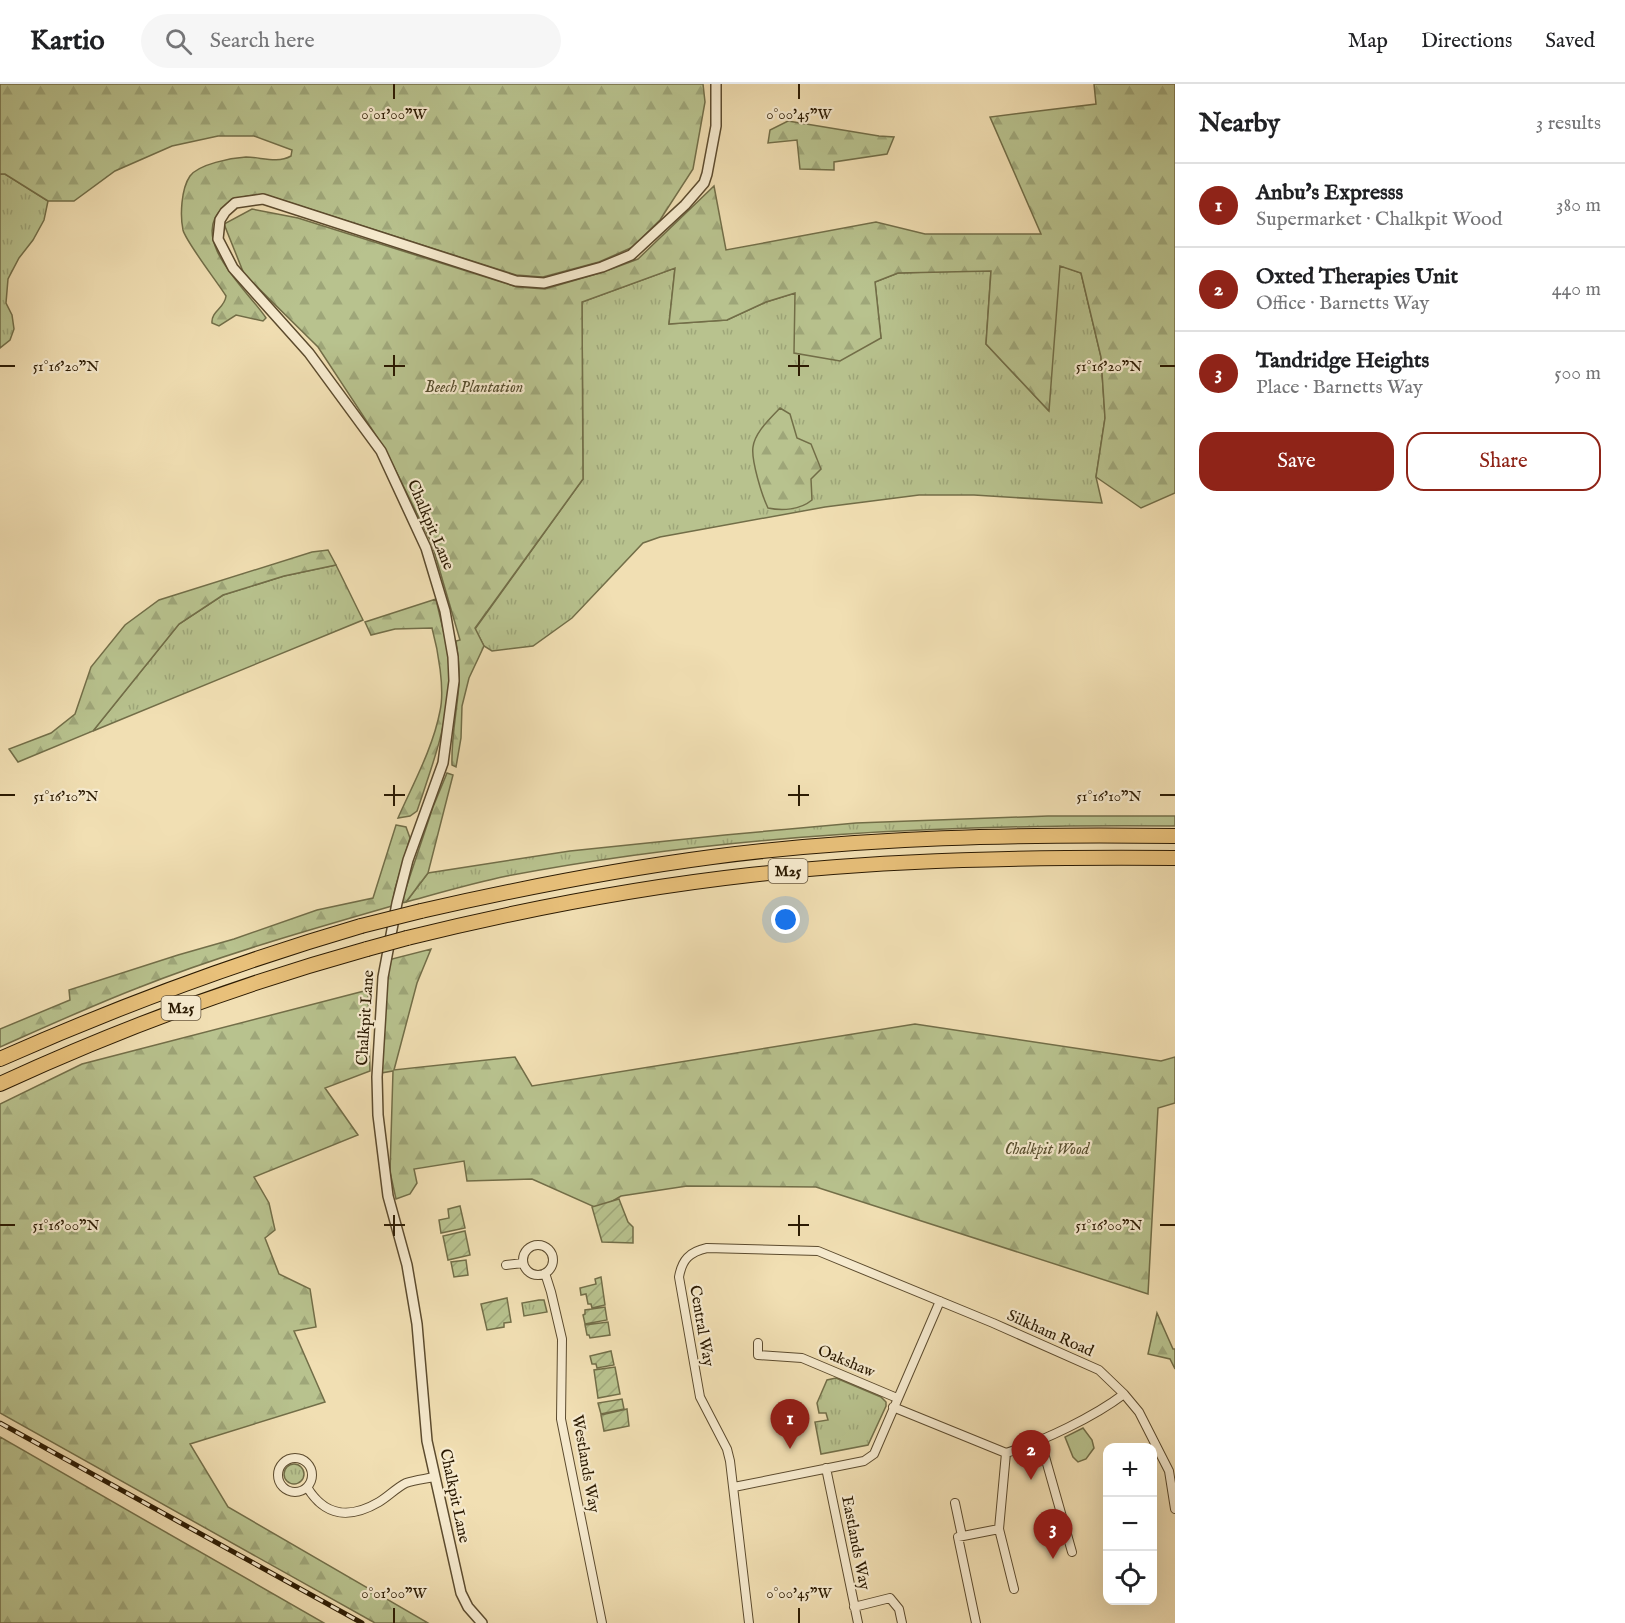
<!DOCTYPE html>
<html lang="en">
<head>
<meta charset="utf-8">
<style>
	:root { --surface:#fff; --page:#f6f6f6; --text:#202124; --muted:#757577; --line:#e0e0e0; --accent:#8f2418 }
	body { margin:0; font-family:"IM FELL English",serif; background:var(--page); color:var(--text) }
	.controls { position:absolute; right:18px; bottom:18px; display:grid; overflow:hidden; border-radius:12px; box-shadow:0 6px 24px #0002 }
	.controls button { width:54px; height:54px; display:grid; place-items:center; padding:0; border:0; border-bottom:2px solid var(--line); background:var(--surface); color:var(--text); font:30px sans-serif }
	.you { position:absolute; left:786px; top:836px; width:21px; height:21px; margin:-15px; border:4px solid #fff; border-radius:50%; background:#1a73e8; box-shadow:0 0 0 9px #1a73e833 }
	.badge { display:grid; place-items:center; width:39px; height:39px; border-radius:50%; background:var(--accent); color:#fff; font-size:20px; font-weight:700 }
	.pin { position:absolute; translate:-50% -50px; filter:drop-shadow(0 2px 3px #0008) }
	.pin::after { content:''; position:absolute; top:32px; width:21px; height:18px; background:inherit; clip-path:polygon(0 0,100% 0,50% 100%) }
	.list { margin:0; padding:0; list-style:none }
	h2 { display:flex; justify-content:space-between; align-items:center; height:78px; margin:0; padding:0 24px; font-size:26px }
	h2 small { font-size:20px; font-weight:400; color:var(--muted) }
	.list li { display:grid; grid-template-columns:39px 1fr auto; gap:18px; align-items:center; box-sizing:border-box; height:84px; padding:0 24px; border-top:2px solid var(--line) }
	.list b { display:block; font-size:22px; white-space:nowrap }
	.list p { margin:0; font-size:20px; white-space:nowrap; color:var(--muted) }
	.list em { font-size:20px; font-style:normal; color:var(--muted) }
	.actions { display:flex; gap:12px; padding:18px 24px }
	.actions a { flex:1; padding:14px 0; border:2px solid var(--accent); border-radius:18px; text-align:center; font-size:21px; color:var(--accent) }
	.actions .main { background:var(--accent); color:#fff }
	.icon { flex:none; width:33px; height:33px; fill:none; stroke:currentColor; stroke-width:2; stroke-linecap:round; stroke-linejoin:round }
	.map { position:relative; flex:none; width:1175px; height:1539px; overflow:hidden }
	header { display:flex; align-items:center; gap:36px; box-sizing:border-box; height:84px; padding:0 30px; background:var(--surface); border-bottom:2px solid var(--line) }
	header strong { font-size:28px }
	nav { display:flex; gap:33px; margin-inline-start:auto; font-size:21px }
	.search { width:420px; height:54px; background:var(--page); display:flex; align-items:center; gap:15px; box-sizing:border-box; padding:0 21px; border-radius:33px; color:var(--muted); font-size:22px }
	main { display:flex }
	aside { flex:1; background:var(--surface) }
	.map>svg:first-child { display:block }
</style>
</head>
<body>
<header>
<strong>Kartio</strong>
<div class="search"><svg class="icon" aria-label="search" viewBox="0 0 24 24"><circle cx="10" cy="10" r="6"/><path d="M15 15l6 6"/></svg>Search here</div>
<nav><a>Map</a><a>Directions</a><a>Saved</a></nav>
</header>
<main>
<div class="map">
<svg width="1175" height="1539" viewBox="0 0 1175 1539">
	<defs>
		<pattern id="grass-tufts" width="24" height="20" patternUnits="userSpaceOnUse" patternTransform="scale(1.5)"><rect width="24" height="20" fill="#b8c28e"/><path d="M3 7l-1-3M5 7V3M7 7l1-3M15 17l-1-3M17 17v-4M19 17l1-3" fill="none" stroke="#9ea679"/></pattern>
		<pattern id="forest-firs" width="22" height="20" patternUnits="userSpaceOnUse" patternTransform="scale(1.5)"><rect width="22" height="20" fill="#b8c28e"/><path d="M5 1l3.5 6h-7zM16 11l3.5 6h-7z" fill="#9ea679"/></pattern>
		<pattern id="garden-furrows" width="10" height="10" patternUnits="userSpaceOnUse" patternTransform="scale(1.5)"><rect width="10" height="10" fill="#b8c28e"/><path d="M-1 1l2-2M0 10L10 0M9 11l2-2" fill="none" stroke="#9ea679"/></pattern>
	</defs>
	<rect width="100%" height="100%" fill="#f1dfb3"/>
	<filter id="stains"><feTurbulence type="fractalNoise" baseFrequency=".00333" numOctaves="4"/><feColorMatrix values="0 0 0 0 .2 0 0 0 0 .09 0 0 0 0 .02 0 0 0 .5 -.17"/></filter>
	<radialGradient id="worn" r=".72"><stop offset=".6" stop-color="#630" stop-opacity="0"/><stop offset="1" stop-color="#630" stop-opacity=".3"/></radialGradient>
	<path fill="url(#grass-tufts)" stroke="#726e48" stroke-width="1.5" d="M0 90H5L48 117 44 136 33 156 19 174 8 195 6 219 12 231 14 245 10 256 0 264Z
		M1059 181 1081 189 1101 273 1105 334 1096 393 1102 419 974 411H919L825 423 660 453 643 459 572 534 533 562 492 567 484 562 475 545 583 395 582 218 675 184 669 240 727 236 766 218 795 209 881 254 875 198 898 189 991 186 986 260 1048 326Z
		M336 481 363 536 93 647 179 540 223 511 284 492Z
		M1048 732H1175V742C952 740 727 750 507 792 473 799 439 809 406 818L428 789 570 767 725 751 856 739Z
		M539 1216H544L547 1228 524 1232 522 1219Z
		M836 1294 881 1313 886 1318V1322L868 1361 821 1370 815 1338 828 1336 826 1329H819L817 1319 827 1296Z
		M284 1390a10 10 0 1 1 20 0a10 10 0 1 1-20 0Z"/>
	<path fill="url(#forest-firs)" stroke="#726e48" stroke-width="1.5" d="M0 0H703L705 18 693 85 660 136 633 163 599 178 543 193 516 191 266 111C249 110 236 113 223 124 187 155 250 209 266 234L263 237 236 231 219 242 212 239C211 227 225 224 226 212 218 199 186 158 183 146 180 132 181 105 190 92 199 80 231 74 246 73 261 73 277 80 291 72L292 66 254 52H218L172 62 115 87 74 117H48L5 90H0Z
		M1094 0H1175V409L1141 424 1096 393 1105 334 1101 273 1081 189 1060 182 1049 327 986 260 991 187 898 189 875 198 881 254 840 277 794 269 795 209 766 218 727 236 669 240 675 184 582 218 583 395 475 544 484 562 469 594 462 622 461 654 456 683 452 681C451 654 457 627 459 600 460 585 458 571 456 557L460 556 432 460 385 365 318 263 244 190 224 140 252 125 298 134 517 203 545 205 603 188 638 175 714 102 726 166 876 138 925 150H1041L990 33 1096 20Z
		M788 37 879 52 894 53 887 70 834 78V86L800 85 797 56 768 59 770 46Z
		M780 324 790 330 797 354 811 360 821 385 811 395 812 416C800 426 782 427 768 424 762 412 751 376 753 363 755 348 770 335 780 324Z
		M328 466 336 481 284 492 223 511 179 540 93 647 18 678 9 665 51 649 75 630 91 583 125 541 159 516 312 468Z
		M436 515C441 539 449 563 449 588 450 636 432 682 417 727L410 732 398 734C413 700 433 664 440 627 445 605 438 566 432 544L395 545 371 551 365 538Z
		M447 689 453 691 428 789 406 818 401 819 433 723Z
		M396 741 406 743 410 754 395 805 392 822C305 847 218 872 135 905 89 923 45 943 0 963V945L70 916 69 906 178 871 234 855 317 826 373 814Z
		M431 865 417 899 394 986 515 973 532 1002 915 940 1161 977 1175 973V1019L1158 1024 1148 1210 816 1103 687 1102 621 1112 599 1125 532 1095 467 1097 464 1077 414 1085 417 1099 410 1110 396 1115 390 1088 393 987 381 989 388 876Z
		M368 906 370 987 325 1004 358 1051 254 1093 269 1119 275 1146 265 1154 279 1190 310 1205 316 1243 294 1247 325 1318 190 1360 228 1423 428 1539H375L0 1329V1020L82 980Z
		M1157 1229 1173 1265H1175V1285L1170 1275 1148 1270Z
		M0 1353 324 1539H0Z"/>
	<path fill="#b8c28e" stroke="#726e48" stroke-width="1.5" d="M1083 1344 1092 1356 1094 1364 1086 1375 1078 1378 1073 1373 1065 1353Z"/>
	<path fill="url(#garden-furrows)" stroke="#726e48" stroke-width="1.5" d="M619 1115 628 1138 633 1143V1159L602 1158 592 1123Z
		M460 1122 465 1144 441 1149 439 1136 449 1134 448 1125Z
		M465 1147 470 1171 448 1176 443 1152Z
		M466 1176 468 1191 454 1193 451 1178Z
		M601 1193 605 1221 592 1224 591 1220H588L586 1210 581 1211 580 1204 596 1200 595 1195Z
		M507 1214 511 1238 504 1239V1243L487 1246 481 1220Z
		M605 1223 607 1236 585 1240 583 1231 585 1230V1226Z
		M608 1238 610 1251 590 1254 589 1251H587L585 1241Z
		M611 1267 614 1281 597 1284 596 1280H592L590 1272Z
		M615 1283 620 1310 598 1314 594 1286Z
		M622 1315 624 1325 601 1330 598 1319Z
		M627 1325 629 1342 604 1347 601 1331Z"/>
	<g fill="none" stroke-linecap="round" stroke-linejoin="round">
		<defs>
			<path id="minor" d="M523 1176a15 15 0 1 1 30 0a15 15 0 1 1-30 0Z
				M506 1181 523 1179
				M545 1189 551 1208 562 1255 561 1335 602 1539
				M758 1259V1271L802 1274 897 1314
				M893 1323 1006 1369C1043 1357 1094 1333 1124 1310
				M1040 1355 1072 1468
				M1006 1369 999 1445 1014 1505
				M278 1391a17 17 0 1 1 34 0a17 17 0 1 1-34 0Z
				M826 1384 858 1539
				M307 1403C325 1433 350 1435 379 1418 389 1412 396 1404 406 1399 415 1396 425 1395 434 1393
				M734 1403 864 1377 874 1370 940 1217
				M955 1419 962 1452
				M854 1523 890 1514 899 1525 902 1539
				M749 1539 730 1377 727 1365 700 1313 679 1193C682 1176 689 1168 707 1164L818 1167 993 1239 1099 1286 1124 1310 1139 1328 1169 1387 1175 1425
				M976 1539 958 1453 999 1445"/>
			<path id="tertiary" d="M482 1539 468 1523 461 1509 427 1357 417 1240 407 1181 388 1112 378 1031 377 993 383 893 397 819 408 776 443 679 454 597 453 573 445 527 426 464 381 367 309 269 233 184 218 155 220 136 225 128 235 119 263 115 516 197 544 199 602 183 631 171 685 121 704 99 707 90 716 42V0"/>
			<path id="motorway" d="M421 827C517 805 614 786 712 773 864 753 1021 750 1175 752
				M407 854C520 826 634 804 750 791 891 775 1034 773 1175 774
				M0 975C117 923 238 878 361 842
				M0 1000C119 945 241 900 367 865"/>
		</defs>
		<use href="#minor" stroke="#5c4b2e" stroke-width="10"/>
		<use href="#tertiary" stroke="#5c4b2e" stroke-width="12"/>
		<use href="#motorway" stroke="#2b1a02" stroke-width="16"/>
		<use href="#minor" stroke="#f6eace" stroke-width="8"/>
		<use href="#tertiary" stroke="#f6eace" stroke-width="9"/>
		<use href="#motorway" stroke="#e8c07a" stroke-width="14"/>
		<defs>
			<path id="rail" d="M0 1339 362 1539"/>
		</defs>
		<use href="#rail" stroke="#2b1a02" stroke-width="5"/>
		<use href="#rail" stroke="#f6eace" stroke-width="3" stroke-dasharray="9" stroke-linecap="butt"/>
		<defs>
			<path id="motorway-bridge" d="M361 842 421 827
				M367 865 407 854"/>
		</defs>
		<use href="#motorway-bridge" stroke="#2b1a02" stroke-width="16" stroke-linecap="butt"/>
		<use href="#motorway-bridge" stroke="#e8c07a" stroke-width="14"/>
	</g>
	<path fill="none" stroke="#2b1a02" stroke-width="2" d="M394 0V15M799 0V15M394 271V292M799 271V292M0 282H15M384 282H405M788 282H809M1160 282H1175M394 701V722M799 701V722M0 711H15M384 711H405M788 711H809M1160 711H1175M394 1131V1152M799 1131V1152M0 1141H15M384 1141H405M788 1141H809M1160 1141H1175M394 1524V1539M799 1524V1539"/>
	<g text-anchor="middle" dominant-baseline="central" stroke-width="4.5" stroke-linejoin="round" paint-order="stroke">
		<g fill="#f6eace" stroke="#68583f" stroke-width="1.5">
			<rect x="768.5" y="775" width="39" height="24" rx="4.5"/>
			<rect x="161.5" y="912" width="39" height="24" rx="4.5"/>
		</g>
		<g font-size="15" font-weight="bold" fill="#2b1a02">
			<text x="788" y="787">M25</text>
			<text x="181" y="924">M25</text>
		</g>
		<g font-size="16" font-style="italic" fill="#554c2c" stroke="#f6eace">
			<text x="474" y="304">Beech Plantation</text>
			<text x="1047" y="1066">Chalkpit Wood</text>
		</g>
		<g font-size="16" fill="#2b1a02" stroke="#f6eace">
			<text transform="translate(430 441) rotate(67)">Chalkpit Lane</text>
			<text transform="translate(366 934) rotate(-86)">Chalkpit Lane</text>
			<text transform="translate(701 1242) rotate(80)">Central Way</text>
			<text transform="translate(1050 1250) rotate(24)">Silkham Road</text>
			<text transform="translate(846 1278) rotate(23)">Oakshaw</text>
			<text transform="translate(585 1380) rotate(80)">Westlands Way</text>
			<text transform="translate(454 1412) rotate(78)">Chalkpit Lane</text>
			<text transform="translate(855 1459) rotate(79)">Eastlands Way</text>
		</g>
	</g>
	<g font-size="15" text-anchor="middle" fill="#2b1a02" stroke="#f6eace" stroke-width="4.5" stroke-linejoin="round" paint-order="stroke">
		<text x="394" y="35">0°01'00"W</text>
		<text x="799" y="35">0°00'45"W</text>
		<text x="66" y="287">51°16'20"N</text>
		<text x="1109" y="287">51°16'20"N</text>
		<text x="66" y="717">51°16'10"N</text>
		<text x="1109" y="717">51°16'10"N</text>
		<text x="66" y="1146">51°16'00"N</text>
		<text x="1109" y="1146">51°16'00"N</text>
		<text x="394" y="1514">0°01'00"W</text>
		<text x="799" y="1514">0°00'45"W</text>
	</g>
	<rect width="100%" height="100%" filter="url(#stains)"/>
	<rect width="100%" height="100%" fill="url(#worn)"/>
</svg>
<div class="controls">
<button>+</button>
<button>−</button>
<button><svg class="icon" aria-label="locate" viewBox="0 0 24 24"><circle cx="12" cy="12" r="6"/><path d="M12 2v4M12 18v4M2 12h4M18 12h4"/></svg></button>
</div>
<div class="you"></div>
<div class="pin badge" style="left:790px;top:1365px">1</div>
<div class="pin badge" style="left:1031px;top:1396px">2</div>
<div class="pin badge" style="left:1053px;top:1475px">3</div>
</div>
<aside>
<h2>Nearby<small>3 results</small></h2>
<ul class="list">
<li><span class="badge">1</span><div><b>Anbu's Expresss</b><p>Supermarket · Chalkpit Wood</p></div><em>380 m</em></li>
<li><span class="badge">2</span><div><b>Oxted Therapies Unit</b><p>Office · Barnetts Way</p></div><em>440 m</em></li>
<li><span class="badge">3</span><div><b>Tandridge Heights</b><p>Place · Barnetts Way</p></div><em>500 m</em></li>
</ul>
<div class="actions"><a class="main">Save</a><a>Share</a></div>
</aside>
</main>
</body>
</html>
